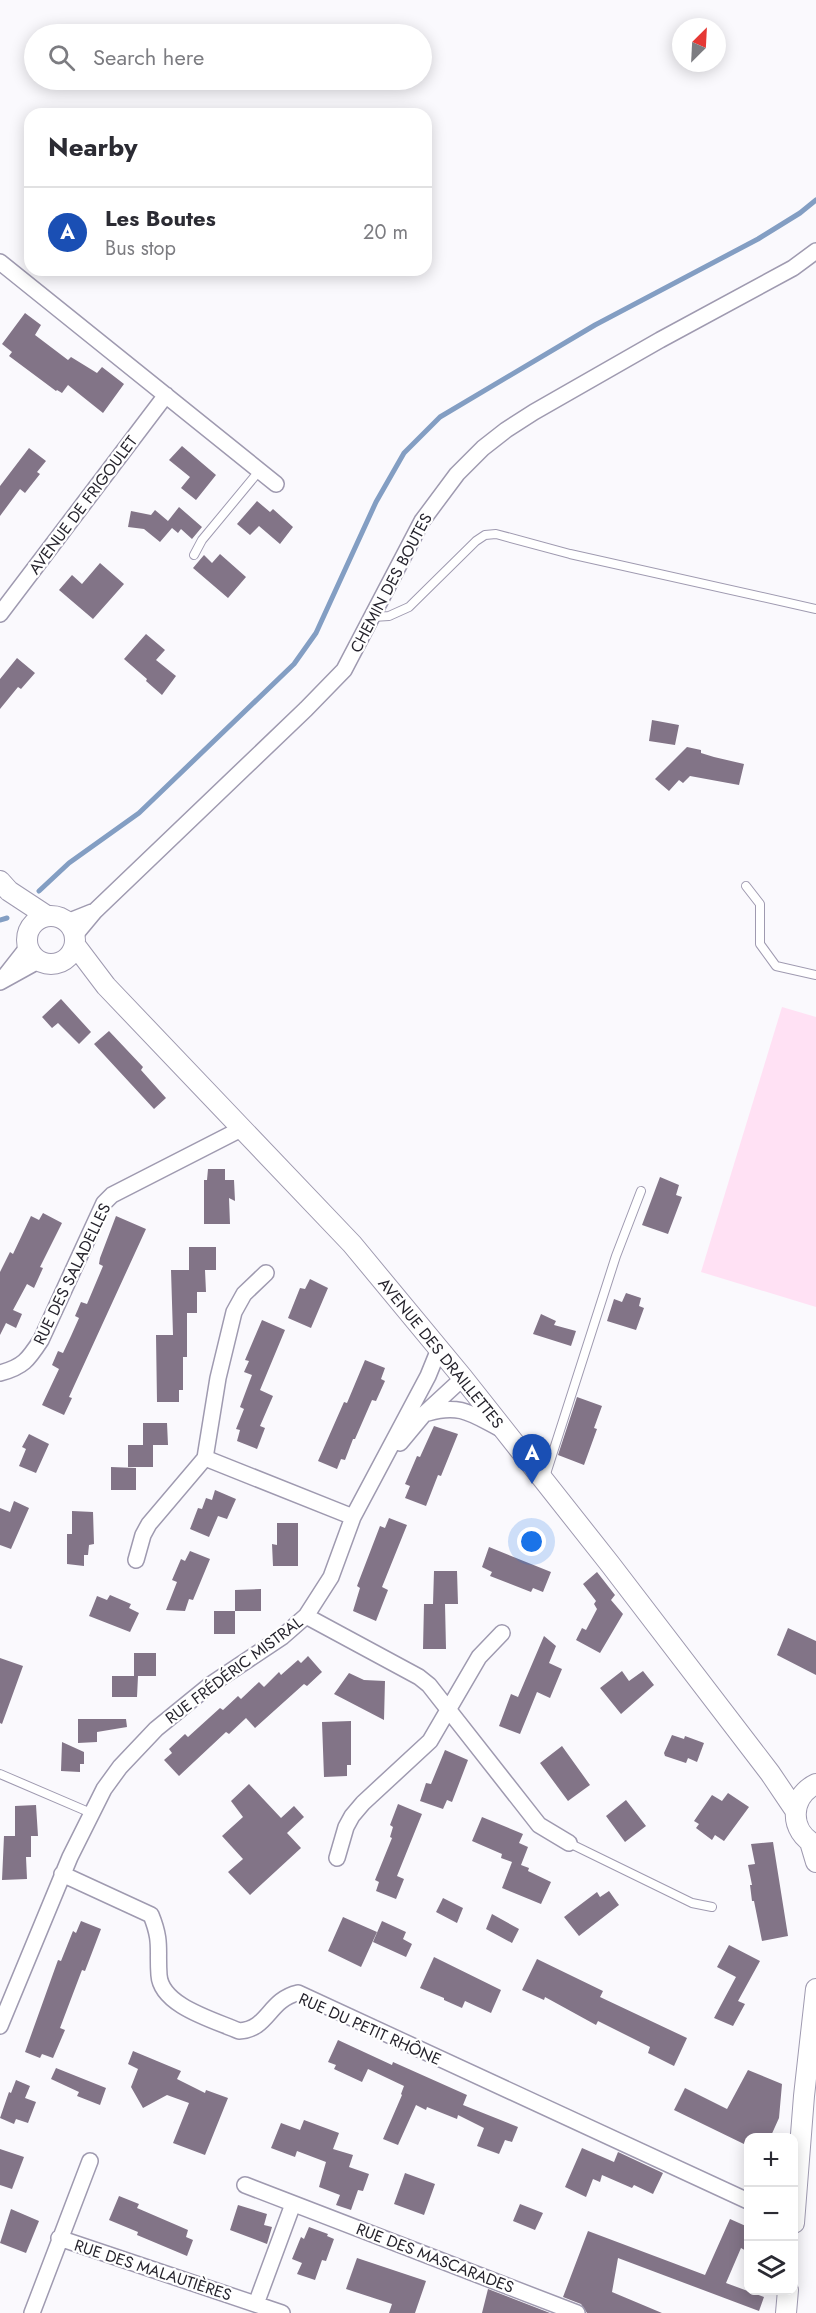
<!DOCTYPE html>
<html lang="en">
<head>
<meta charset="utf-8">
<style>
	:root { --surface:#fff; --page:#f2f2f3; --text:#2b2b33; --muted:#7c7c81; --line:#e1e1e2; --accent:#a84314 }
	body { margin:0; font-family:Jost,sans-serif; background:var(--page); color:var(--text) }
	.controls { position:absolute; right:18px; bottom:18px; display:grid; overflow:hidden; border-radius:12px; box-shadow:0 3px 15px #0003 }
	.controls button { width:54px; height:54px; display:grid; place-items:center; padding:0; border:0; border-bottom:2px solid var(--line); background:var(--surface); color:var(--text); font:30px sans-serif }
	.compass { position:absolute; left:672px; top:18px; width:54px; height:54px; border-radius:50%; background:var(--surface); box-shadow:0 3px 15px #0003; rotate:24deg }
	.you { position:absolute; left:532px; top:1542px; width:21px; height:21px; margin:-15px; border:4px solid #fff; border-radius:50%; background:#1a73e8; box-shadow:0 0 0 9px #1a73e833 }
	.badge { display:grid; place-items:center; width:39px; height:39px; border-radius:50%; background:var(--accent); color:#fff; font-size:20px; font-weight:700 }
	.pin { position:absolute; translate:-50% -50px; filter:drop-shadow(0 2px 3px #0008) }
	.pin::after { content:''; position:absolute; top:32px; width:21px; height:18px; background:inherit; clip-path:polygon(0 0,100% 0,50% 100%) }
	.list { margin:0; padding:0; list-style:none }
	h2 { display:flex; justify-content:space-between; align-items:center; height:78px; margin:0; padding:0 24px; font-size:26px }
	h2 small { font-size:20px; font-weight:400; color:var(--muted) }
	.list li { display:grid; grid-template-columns:39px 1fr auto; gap:18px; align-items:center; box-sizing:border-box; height:90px; padding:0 24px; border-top:2px solid var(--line) }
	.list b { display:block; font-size:22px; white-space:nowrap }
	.list p { margin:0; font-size:20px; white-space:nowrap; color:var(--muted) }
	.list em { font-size:20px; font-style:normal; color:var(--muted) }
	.icon { flex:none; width:33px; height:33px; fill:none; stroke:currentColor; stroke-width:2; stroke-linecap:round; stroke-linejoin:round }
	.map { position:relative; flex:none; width:816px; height:2313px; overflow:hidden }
	.search { position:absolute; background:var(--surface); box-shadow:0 3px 15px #0003; left:24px; top:24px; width:408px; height:66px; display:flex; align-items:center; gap:15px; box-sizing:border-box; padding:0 21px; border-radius:33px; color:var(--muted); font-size:22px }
	.panel { position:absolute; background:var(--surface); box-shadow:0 3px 15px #0003; left:24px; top:108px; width:408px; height:168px; border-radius:18px }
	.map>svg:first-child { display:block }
</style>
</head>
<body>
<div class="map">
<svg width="816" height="2313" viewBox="0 0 816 2313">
	<rect width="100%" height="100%" fill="#faf9fd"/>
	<path fill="#ffe1f4" d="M782 1007 816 1017V1307L701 1272Z"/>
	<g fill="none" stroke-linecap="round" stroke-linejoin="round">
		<path stroke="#839ec3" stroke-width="5" d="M39 891 69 863 139 813 294 664 316 633 376 502 404 453 440 417 595 325 758 239 800 213 816 200
			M0 920 7 918"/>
	</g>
	<path fill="#827487" d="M25 313 41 325 35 335 68 360 71 357 97 373 102 367 124 384 103 413 68 385 62 393 57 390 56 391 9 356 12 352 2 344Z
		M182 446 216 475 196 500 181 488 190 477 169 460Z
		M29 448 46 461 37 472 40 474 25 493 20 489 0 516V486Z
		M257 501 270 512 273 509 293 527 280 544 259 526 250 535 237 524Z
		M179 507 202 527 192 539 181 529 178 533 172 528 160 542 144 529 128 527 131 511 151 515 155 510 168 521Z
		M220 554 246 577 228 598 193 568 204 555 212 563Z
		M100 563 124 584 93 619 59 590 72 575 82 584Z
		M146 634 165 650 156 660 176 676 162 695 146 681 147 679 124 659Z
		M17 658 35 673 21 689 18 687 0 709V679Z
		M652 720 679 725 675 745 649 741Z
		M687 747 701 750V753L714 757 744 764 739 785 690 776 683 783 679 780 669 791 655 779Z
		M61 999 91 1032 79 1044 58 1023 52 1028 42 1017Z
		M109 1031 143 1067 141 1070 166 1098 154 1109 94 1044Z
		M208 1169H225V1180H234L235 1201 229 1198 230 1224H204V1180H207Z
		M660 1177 679 1185 676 1195 682 1197 668 1234 642 1225Z
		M43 1213 62 1223 40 1267 43 1268 34 1288 27 1284 13 1310 22 1314 16 1328 6 1323 0 1335V1272L10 1252 13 1254 31 1216 39 1220Z
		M116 1216 146 1229 69 1397 72 1398 64 1415 42 1405 59 1369 52 1365 58 1351 63 1353 71 1336 79 1318 75 1316 81 1302 87 1304 103 1266 99 1264 100 1258Z
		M189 1247H216V1270H205L206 1292H197V1313H187V1357H183V1390H179V1402H157L156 1335H173L171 1270H189Z
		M310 1279 328 1288 311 1328 288 1318 300 1288 305 1289Z
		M626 1293 641 1298 639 1306 644 1308 636 1330 607 1321 614 1299 622 1302Z
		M541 1314 556 1321 554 1325 576 1331 571 1346 533 1334Z
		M262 1320 285 1330 260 1390 273 1396 260 1426 265 1428 257 1449 237 1441 240 1430 236 1429 244 1409 240 1407 252 1375 244 1372 249 1361 245 1360Z
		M365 1360 385 1368 381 1379 385 1381 376 1401 372 1400 355 1439H353L345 1460 341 1459 337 1469 318 1461 344 1402 347 1403Z
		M577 1397 602 1406 594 1428 597 1429 584 1465 558 1455Z
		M143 1423H167L168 1445H153V1467H128V1445H143Z
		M434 1426 458 1434 441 1476 438 1475 426 1506 405 1498 410 1486 405 1484 417 1456 420 1457Z
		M29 1434 49 1444 36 1473 19 1466 26 1449 22 1447Z
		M111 1467 136 1468V1490H111Z
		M215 1490 236 1499 227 1519 218 1516 209 1537 190 1529 198 1508 202 1509 206 1498 212 1500Z
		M14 1501 29 1508 11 1549 0 1545V1508L10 1512Z
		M72 1511 93 1512 94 1544 89 1545 88 1555H84V1566L67 1564V1534H72Z
		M389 1518 407 1525 382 1587 388 1590 376 1621 353 1611 360 1588 357 1586 380 1526 385 1528Z
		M277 1523H298V1566H273L272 1544 277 1545Z
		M489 1547 551 1572 543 1592 533 1588 531 1592 490 1576 492 1572 482 1567Z
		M190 1551 210 1559 193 1600 189 1599 185 1611 166 1610 177 1582 172 1580 181 1559 185 1561Z
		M434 1571H457L458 1604H433Z
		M597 1572 615 1595 611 1600 623 1614 600 1653 576 1640 582 1628 586 1630 597 1609 594 1604 596 1601 583 1584Z
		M261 1589V1611H235V1590Z
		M110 1595 131 1604 129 1608 139 1613 130 1632 89 1616 97 1596 107 1600Z
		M424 1604H445L446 1649H423Z
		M214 1611H235V1634H214Z
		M788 1628 816 1641V1675L777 1655Z
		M544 1636 556 1646 549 1663 562 1669 550 1698 537 1692 520 1734 499 1726 511 1694 518 1697Z
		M134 1653H156V1676H138L137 1697H112V1676H134Z
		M308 1656 322 1672 307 1686 304 1684 255 1728 246 1718 229 1734 226 1732 179 1776 164 1760 172 1753 169 1749 185 1734 188 1737 220 1708 223 1710 238 1696 241 1699 259 1682 264 1687 279 1672 281 1675 298 1660 301 1663Z
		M0 1658 23 1666 2 1724 0 1723Z
		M622 1671 629 1681 643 1671 654 1685 621 1714 600 1688Z
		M349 1673 364 1680 385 1681 384 1720 334 1694Z
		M78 1719H126L127 1727 97 1732V1742L78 1743Z
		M351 1721V1765H347V1776L324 1777 322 1722Z
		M672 1735 684 1739 685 1736 704 1743 697 1762 688 1758 686 1763 665 1756 664 1753Z
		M62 1742 84 1752V1764H80V1772L61 1771Z
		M562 1746 590 1785 568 1801 540 1763Z
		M445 1750 468 1760 452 1802 447 1800 443 1809 420 1801 426 1783 431 1784Z
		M249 1784 281 1818 294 1806 304 1817 287 1833 301 1848 250 1895 228 1872 243 1859 222 1836 243 1817 231 1801Z
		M728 1793 749 1807 724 1841 715 1835 712 1840 696 1828 699 1824 694 1821 712 1795 722 1801Z
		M626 1800 646 1826 625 1842 606 1816Z
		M398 1804 422 1814 397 1876 404 1879 396 1899 376 1891 379 1882 375 1880 392 1838 390 1837 393 1827 390 1825Z
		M36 1805 38 1836H31V1857H26L27 1879 2 1880 4 1836H15V1806Z
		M482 1817 523 1834 519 1843 528 1847 521 1865 529 1868 528 1871 551 1882 541 1904 502 1888 512 1862 501 1858 502 1854 472 1841Z
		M773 1842 788 1936 762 1941 754 1901H752L750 1885H752L748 1865 755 1864 751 1844Z
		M609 1891 619 1905 579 1936 564 1917 597 1892 600 1897Z
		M443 1898 463 1908 457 1923 436 1912Z
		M492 1914 519 1929 512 1943 486 1929Z
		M343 1917 377 1932 361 1967 328 1951Z
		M81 1921 101 1929 85 1971 82 1970 74 1991 60 2028 65 2030 53 2058 42 2054 40 2058 25 2052 58 1960 61 1961 73 1931 76 1933Z
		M382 1921 406 1932 403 1939 412 1944 406 1957 373 1942Z
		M729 1945 760 1961 738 2001 745 2004 733 2026 714 2018 736 1977 717 1967Z
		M434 1957 501 1990 491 2013 465 2001 462 2008 444 2000V1998L420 1988Z
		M537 1959 603 1991 600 1997 687 2038 674 2066 648 2053 650 2047 598 2021 596 2025 545 1997 544 2000 522 1990Z
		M338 2040 392 2065 393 2062 467 2095 463 2105 518 2127 512 2142 505 2140 499 2154 477 2146 484 2128 458 2115 457 2119 427 2107 426 2110 416 2105 398 2145 383 2139 402 2095 401 2094 404 2086 368 2069 362 2082 334 2069 336 2065 328 2062Z
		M133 2051 181 2071 177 2079 205 2093 206 2090 228 2098 205 2155 173 2143 189 2103 167 2095 143 2108 131 2087 138 2069 128 2064Z
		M56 2068 106 2088 100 2105 77 2096 79 2092 51 2079Z
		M748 2070 782 2084 779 2118 770 2138H748L746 2145 674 2110 685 2088 727 2109Z
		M16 2080 30 2086 25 2098 36 2102 28 2123 16 2119 14 2124 0 2118 9 2092 11 2093Z
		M304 2120 339 2133 333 2149 353 2155 349 2167 369 2174 363 2191 358 2190 351 2210 336 2205 340 2195 319 2187 326 2162 297 2151 295 2157 271 2148 281 2123 300 2130Z
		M582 2148 614 2162 618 2152 663 2173 653 2194 634 2185 632 2188 602 2175 600 2182 593 2179 586 2197 565 2187Z
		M0 2149 24 2157 12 2189 0 2185Z
		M405 2173 435 2184 424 2215 394 2204Z
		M119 2196 139 2204 137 2208 188 2230 186 2237 193 2240 187 2256 137 2235 138 2232 109 2220Z
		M520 2204 543 2213 535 2230 513 2221Z
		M238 2205 267 2214 264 2225 272 2227 267 2244 230 2230Z
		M11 2209 39 2221 26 2253 0 2243Z
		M730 2219 748 2227V2252L741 2248 726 2283 764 2297 759 2311 618 2258 612 2292 662 2313H587L581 2304 563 2297 588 2231 705 2275Z
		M309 2227 328 2234 327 2236 334 2239 326 2261 322 2260 315 2280 297 2274 302 2263 292 2259 301 2237 304 2239Z
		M357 2258 426 2281 415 2313H389L392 2304 346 2289Z
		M488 2289 550 2313H482Z"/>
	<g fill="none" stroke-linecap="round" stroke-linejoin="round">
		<defs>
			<path id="service" d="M194 555 202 540 260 470
				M373 617 389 616 409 607 476 541 485 535 496 534 570 554 816 609
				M746 886 760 904V944L776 966 816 975
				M545 1477 616 1256 641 1191
				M0 1774 91 1813
				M569 1843 692 1903 712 1907"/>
			<path id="minor" d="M0 262 276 484
				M0 614 166 395
				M67 922 92 912
				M75 935 95 911 306 709 344 670 422 521 457 474 483 448 506 430 534 412 660 340 793 268 816 251
				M5 976 27 948
				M0 982 38 961
				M0 1373C23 1367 28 1360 41 1340L104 1203 112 1195 243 1128
				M428 1413C461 1403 473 1415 503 1430
				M400 1443 425 1413 463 1378
				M205 1458 353 1517
				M136 1560 143 1535 149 1524 205 1458 218 1378 234 1312 244 1294 266 1273
				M306 1616 419 1677 429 1685 539 1825 569 1843
				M337 1858 346 1827 352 1816 363 1803 430 1741 479 1657 502 1633
				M62 1874 151 1915C162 1942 157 1949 159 1975 161 2006 214 2020 239 2031 269 2029 268 2000 298 1993L748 2201
				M0 2026 70 1857 104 1789 120 1767 156 1729 210 1685 282 1637 306 1616 331 1577 353 1517 428 1376 439 1349
				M245 2185 577 2313
				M59 2238 282 2313
				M256 2304 293 2204
				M32 2313 90 2161"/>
			<path id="tertiary" d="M0 881 9 891 47 916
				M27 940a24 24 0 1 1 48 0a24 24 0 1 1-48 0Z
				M75 945 106 986 352 1244 463 1378 610 1564 770 1773 795 1810
				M816 1784C789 1797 789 1832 816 1845
				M810 1842 816 1862
				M794 2223 804 2096 816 1989
				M786 2313 788 2290"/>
		</defs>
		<use href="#service" stroke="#9f9ab0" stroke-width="10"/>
		<use href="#minor" stroke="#9f9ab0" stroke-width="18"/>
		<use href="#tertiary" stroke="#9f9ab0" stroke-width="22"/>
		<use href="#service" stroke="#fff" stroke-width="8"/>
		<use href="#minor" stroke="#fff" stroke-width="15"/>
		<use href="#tertiary" stroke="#fff" stroke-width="20"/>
	</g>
	<g text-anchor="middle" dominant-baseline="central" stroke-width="4.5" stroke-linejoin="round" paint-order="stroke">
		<g font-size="16" fill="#26242d" stroke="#fff">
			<text transform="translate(83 505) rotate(-53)">AVENUE DE FRIGOULET</text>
			<text transform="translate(391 583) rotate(-62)">CHEMIN DES BOUTES</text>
			<text transform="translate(72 1274) rotate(-64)">RUE DES SALADELLES</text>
			<text transform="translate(441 1353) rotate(51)">AVENUE DES DRAILLETTES</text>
			<text transform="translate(234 1670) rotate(-37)">RUE FRÉDÉRIC MISTRAL</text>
			<text transform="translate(370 2029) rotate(24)">RUE DU PETIT RHÔNE</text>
			<text transform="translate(435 2258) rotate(21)">RUE DES MASCARADES</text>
			<text transform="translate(153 2270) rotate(18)">RUE DES MALAUTIÈRES</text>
		</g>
	</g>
</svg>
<div class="controls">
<button>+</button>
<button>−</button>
<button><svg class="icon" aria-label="layers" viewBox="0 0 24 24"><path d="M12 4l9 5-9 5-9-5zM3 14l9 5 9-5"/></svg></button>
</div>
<svg class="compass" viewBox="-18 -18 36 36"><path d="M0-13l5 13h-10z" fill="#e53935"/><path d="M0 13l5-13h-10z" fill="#7c7c81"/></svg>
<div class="you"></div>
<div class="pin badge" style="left:532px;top:1484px;background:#1a4fb4">A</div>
<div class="search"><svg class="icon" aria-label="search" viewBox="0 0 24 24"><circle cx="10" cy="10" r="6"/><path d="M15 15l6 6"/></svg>Search here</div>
<section class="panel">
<h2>Nearby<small></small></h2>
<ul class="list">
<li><span class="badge" style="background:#1a4fb4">A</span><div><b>Les Boutes</b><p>Bus stop</p></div><em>20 m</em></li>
</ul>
</section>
</div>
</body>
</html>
